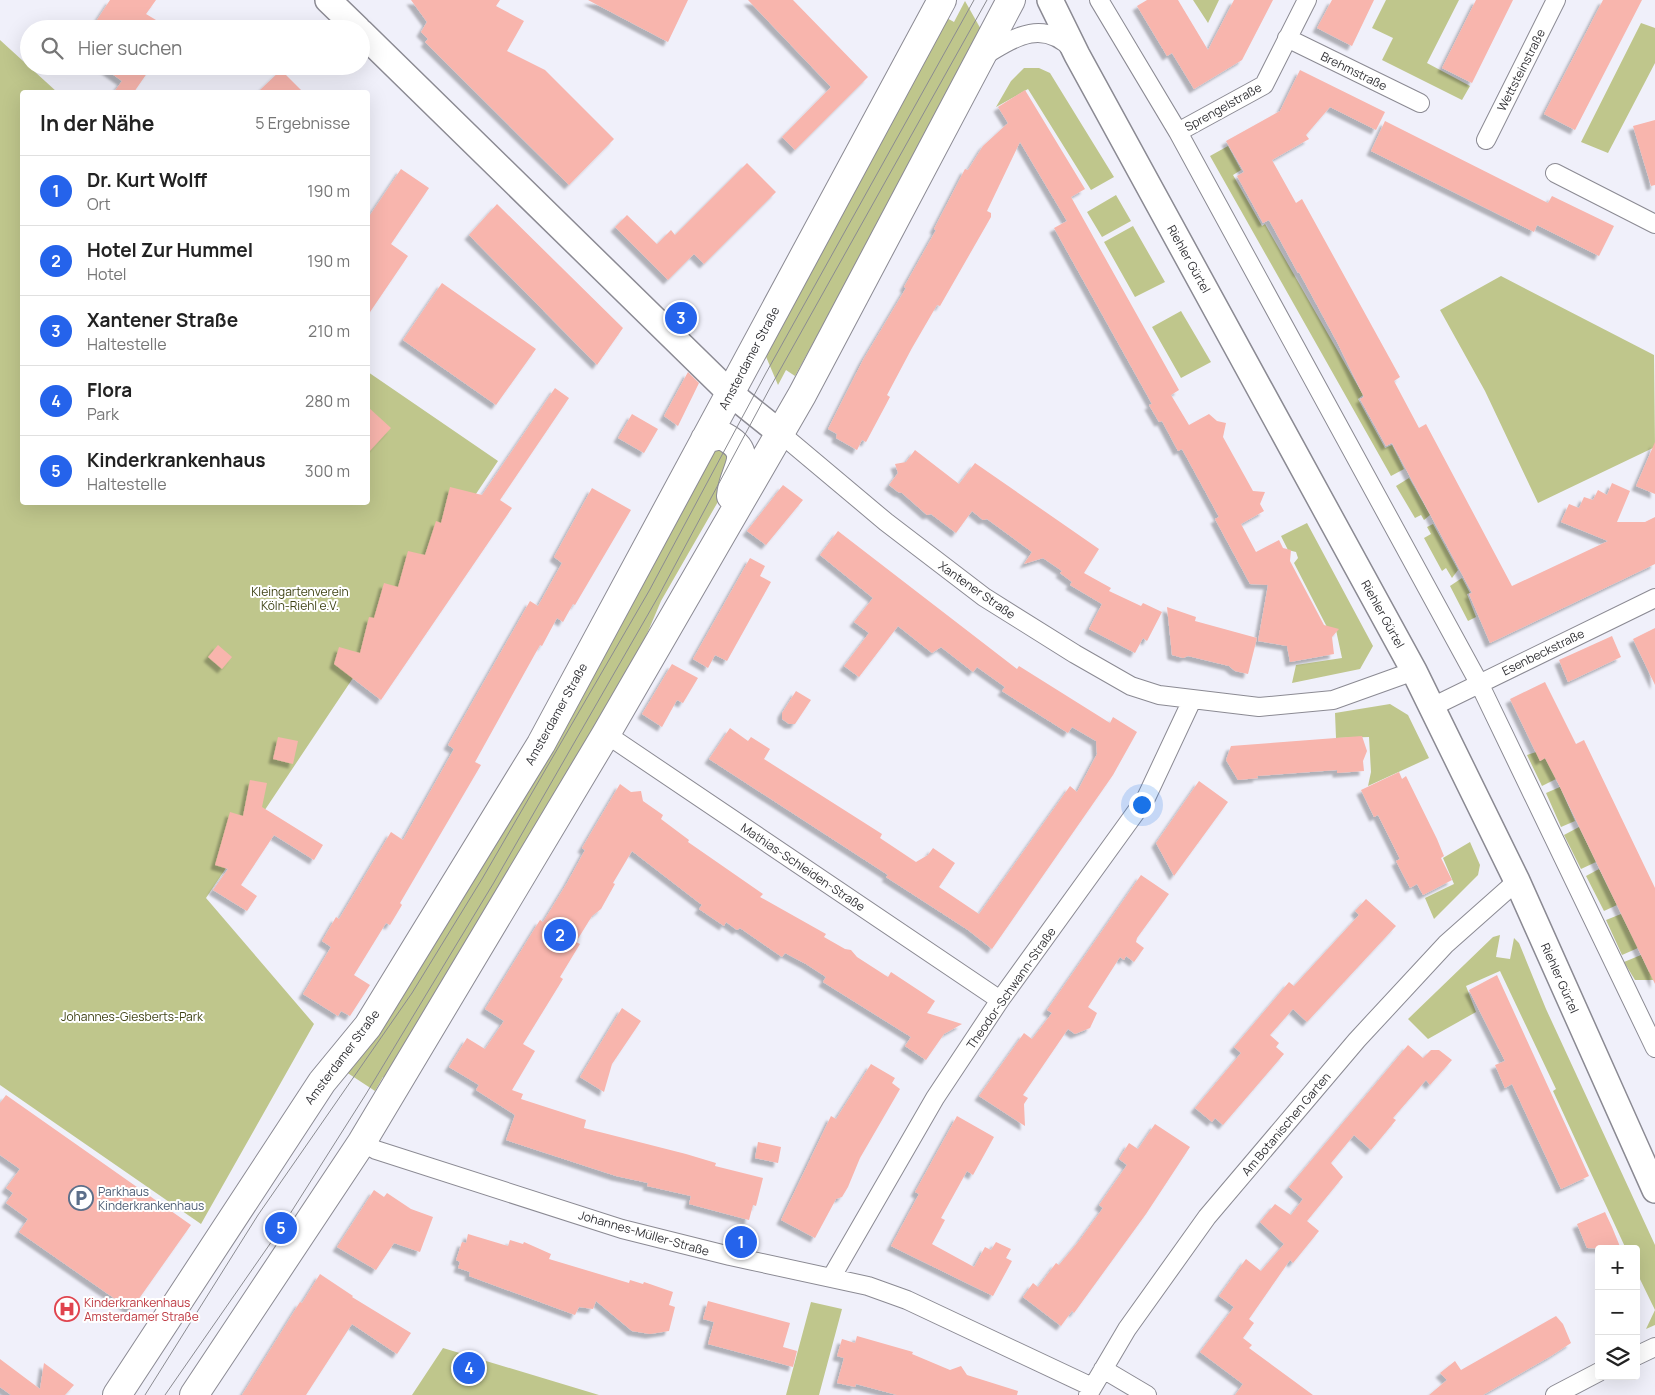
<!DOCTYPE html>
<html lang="de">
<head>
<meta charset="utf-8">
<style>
	:root { --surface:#fff; --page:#f2f2f2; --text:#222; --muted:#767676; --line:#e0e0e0; --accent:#2563eb }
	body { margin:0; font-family:Manrope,sans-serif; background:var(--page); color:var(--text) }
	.controls { position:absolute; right:15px; bottom:15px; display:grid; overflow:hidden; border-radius:5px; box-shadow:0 5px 20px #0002 }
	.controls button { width:45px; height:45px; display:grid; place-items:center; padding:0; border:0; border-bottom:1px solid var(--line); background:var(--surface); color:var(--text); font:25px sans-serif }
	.you { position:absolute; left:1141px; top:804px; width:18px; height:18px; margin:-12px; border:4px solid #fff; border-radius:50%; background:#1a73e8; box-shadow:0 0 0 8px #1a73e833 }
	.badge { display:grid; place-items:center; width:32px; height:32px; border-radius:50%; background:var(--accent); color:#fff; font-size:16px; font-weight:700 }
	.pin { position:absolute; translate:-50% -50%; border:2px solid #fff; box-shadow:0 1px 5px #0006 }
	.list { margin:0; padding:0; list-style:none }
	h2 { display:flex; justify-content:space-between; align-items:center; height:65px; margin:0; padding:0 20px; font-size:21px }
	h2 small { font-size:16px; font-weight:400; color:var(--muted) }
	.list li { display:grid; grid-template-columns:32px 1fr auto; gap:15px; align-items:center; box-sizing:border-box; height:70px; padding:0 20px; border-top:1px solid var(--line) }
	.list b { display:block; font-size:19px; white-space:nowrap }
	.list p { margin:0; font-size:16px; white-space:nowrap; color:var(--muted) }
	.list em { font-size:16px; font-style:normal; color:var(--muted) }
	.icon { flex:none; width:28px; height:28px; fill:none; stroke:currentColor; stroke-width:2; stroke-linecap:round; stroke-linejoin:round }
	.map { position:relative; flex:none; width:1655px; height:1395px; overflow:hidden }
	.search { position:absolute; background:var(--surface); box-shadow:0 5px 20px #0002; left:20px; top:20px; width:350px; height:55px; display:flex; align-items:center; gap:12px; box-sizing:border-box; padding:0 18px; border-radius:28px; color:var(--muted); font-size:19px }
	.panel { position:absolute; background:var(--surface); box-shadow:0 5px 20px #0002; left:20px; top:90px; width:350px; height:415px; border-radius:5px }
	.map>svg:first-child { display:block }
</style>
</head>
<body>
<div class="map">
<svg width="1655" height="1395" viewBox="0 0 1655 1395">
	<defs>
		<filter id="shadow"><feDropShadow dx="-4.5" dy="4.5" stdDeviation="1" flood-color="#0004"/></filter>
	</defs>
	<rect width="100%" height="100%" fill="#f0f0fa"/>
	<path fill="#bfc68c" d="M1193 0H1219L1208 23Z
		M1386 0H1459L1427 63 1470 86 1462 100 1382 60 1393 38 1372 28Z
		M965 1 983 33 795 376 786 370 778 385 764 352 945 17 954 22Z
		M1641 23 1655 28V63L1608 153 1581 142Z
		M0 40 57 92H22V502H368V372L498 461 206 898 314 1024 201 1224 0 1085Z
		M1024 68H1039L1050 73 1114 177 1091 190 1028 89 996 107 1011 81Z
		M1228 146 1241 170 1233 175 1262 226 1265 224 1363 395 1358 399 1385 448 1392 445 1404 469 1391 476 1210 156Z
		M1116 195 1131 221 1102 237 1087 212Z
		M1133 226 1165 282 1135 297 1104 242Z
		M1501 276 1654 355 1655 447 1538 503 1485 391 1440 310Z
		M1181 311 1211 362 1181 378 1152 327Z
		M714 446 731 457 735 472 661 601 641 648 387 1079 383 1077 375 1091 343 1070Z
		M1409 478 1430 515 1424 520 1421 515 1415 518 1396 486Z
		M1307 523 1373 646 1360 669 1292 683 1296 665 1342 658 1336 630 1328 629 1294 563 1298 558 1296 552 1288 550 1281 536Z
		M1433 524 1458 570 1452 578 1446 568 1442 571 1424 538 1431 534 1427 527Z
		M1462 578 1470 593 1467 594 1476 617 1468 621 1450 586Z
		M1390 704 1408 715 1429 758 1368 786 1371 772 1369 737 1336 738 1335 713Z
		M1536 752 1540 761 1545 758 1556 779 1542 786 1527 755Z
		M1560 787 1575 821 1561 827 1546 793Z
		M1579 827 1596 862 1581 869 1564 835Z
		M1470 842 1480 865 1478 875 1434 919 1425 898 1454 884 1443 858Z
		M1599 869 1617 905 1604 911 1586 876Z
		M1621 914 1638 948 1622 955 1606 920Z
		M1500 935 1496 957 1510 959 1514 938 1519 943 1546 1009 1655 1245V1325L1646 1329 1655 1310 1636 1271V1249H1626L1553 1091 1556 1089 1500 971 1466 986 1476 1012 1428 1039 1408 1019 1493 937Z
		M1641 955 1649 972 1655 969V980H1635L1624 962Z
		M811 1302 842 1309 819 1395H786Z
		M443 1348 599 1395H412Z"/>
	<path fill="#f8b5ad" filter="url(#shadow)" d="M110 0H156L146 14 171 29H91Z
		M411 0H500L496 6 524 21 507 51 545 70 614 139 569 185 425 42 428 39 421 32 427 22Z
		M588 0H688L668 42Z
		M748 0H793L868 77 795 150 782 137 831 87Z
		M1147 0H1178L1208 50 1234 0H1273L1242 60 1194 89 1172 53 1167 56 1137 6Z
		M1332 0H1374L1352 46 1317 28Z
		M1476 0H1513L1472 83 1442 68Z
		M1603 0H1642L1575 130 1544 114Z
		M101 66H152L134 92H114L122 81Z
		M281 70 303 92H258Z
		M1300 70 1385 112 1376 130 1330 107 1306 135 1309 139 1272 160 1296 203 1302 199 1400 377 1394 381 1419 428 1426 424 1512 586 1608 541 1561 522 1569 504 1579 508 1584 497 1593 500 1598 490 1607 495 1612 483 1630 491 1617 522H1645L1655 517V564L1490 643 1469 594 1472 593 1392 443 1386 446 1360 399 1364 397 1337 342 1299 272 1298 273 1269 220 1263 223 1237 176 1244 172 1226 141 1280 111Z
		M1025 90 1085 189 1071 197 1179 390 1171 395 1189 425 1209 414 1217 421 1226 423 1223 437 1253 491 1265 492 1260 504 1264 511 1241 524 1256 552 1279 540 1283 548 1291 550 1290 561 1324 625 1339 629 1332 637 1334 654 1290 662 1287 646 1258 641 1268 585 1250 584 1215 519 1219 517 1200 482 1182 449 1178 451 1162 421 1159 422 1149 405 1152 404 1054 228 1067 221 1020 142 987 211 991 213V217L940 306 937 305 912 348 887 395 890 397 866 442 862 440 857 450 836 438 837 434 828 429 863 360 906 288 904 287 936 230 934 229 965 169 968 170 983 146 1008 123 998 107Z
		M1655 120V185L1651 186 1633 126Z
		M1385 121 1548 203 1552 196 1614 226 1599 256 1537 225 1534 232 1371 151Z
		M747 163 776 192 704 264 694 254 668 280 615 227 627 215 657 244 671 230 675 235Z
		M401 169 429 188 391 244 408 256 368 315V218Z
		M497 204 623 328 597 365 469 235Z
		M442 283 536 349 496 405 403 340Z
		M688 372 699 383 678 426 664 416Z
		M555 388 569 398 500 500 512 508 381 700 334 664 339 647 360 653 369 617 374 618 384 583 398 587 408 551 425 555 436 521 441 523 450 487 482 495Z
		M368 407 391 428 368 453Z
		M632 414 658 429 644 453 618 438Z
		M1655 442V494L1636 486Z
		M915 450 959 484 975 463 1099 549 1084 573 1111 588 1109 591 1141 606 1143 603 1162 612 1147 641 1143 638 1135 653 1089 629 1102 604 1070 585 1072 582 1060 573 1062 571 1043 558 1024 564 1032 552 987 519 983 520 972 511 956 533 931 514 927 515 902 493 898 492 889 485 898 473 895 464 906 462Z
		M783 485 803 500 766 545 747 531Z
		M592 488 631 510 575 605 573 604 563 622 557 618 542 646 540 645 475 762 481 765 400 903 402 905 390 925 386 923 354 975 370 985 350 1016 341 1011 338 1016 303 994 331 947 322 941 336 917 339 919 391 832 403 840 454 749 448 745 530 601 538 606 562 563 554 557Z
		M838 531 1017 669 1019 666 1110 723 1113 717 1137 732 1113 775 992 949 968 930 886 877 888 875 709 759 730 728 748 741 751 737 770 749 764 759 882 834 880 838 916 862 928 855 933 848 955 863 939 887 979 914 1070 786 1077 792 1097 754 1096 741 1072 727 1068 733 1002 691 1005 687 977 667 973 672 941 647 932 653 898 626 859 677 844 666 869 633 854 622 873 598 820 555Z
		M750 558 765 566 760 576 771 582 727 661 715 655 708 668 693 659Z
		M1167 607 1196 617 1195 621 1257 638 1248 674 1235 671 1229 666 1188 656 1183 658 1172 655Z
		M1655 628V685L1633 639Z
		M1612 636 1621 657 1568 682 1559 660Z
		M218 645 232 657 222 669 208 657Z
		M672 664 698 678 683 703 677 700 662 727 642 714Z
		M1545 682 1576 744 1584 740 1655 888V984L1560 787 1545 758 1540 761 1510 699Z
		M796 691 811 700 795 724H789L782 719V713Z
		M1362 736 1367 751 1363 761 1364 771 1337 773V770L1257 776 1258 778 1238 780 1226 760 1231 746Z
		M278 737 298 741 293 764 273 759Z
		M1399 772 1402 779 1406 776 1437 839 1444 856 1441 858 1452 880 1423 895 1417 884 1410 888 1396 861 1400 859 1378 815 1374 817 1361 790Z
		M250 780 267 783 262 807 323 845 314 860 274 835 241 885 257 896 247 911 213 890 228 869 215 865 230 812 243 816Z
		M1199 781 1228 802 1174 876 1156 843Z
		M620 784 631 792 641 791 643 801 663 815 661 819 689 840 688 842 763 894 760 897 826 934 824 937 845 949 851 950 857 957 888 977 891 972 935 1001 927 1013 962 1024 944 1034 926 1060 905 1046 911 1037 823 982 826 977 806 964 785 953 782 957 740 928 737 930 726 922 724 926 699 909 702 905 632 851 613 883 615 884 601 909 592 916 576 942 580 944 560 977 563 979 523 1044 535 1051 512 1090 523 1094 521 1099 586 1120 584 1128 686 1154 716 1163 715 1166 763 1178 756 1206 753 1205 749 1220 689 1204 691 1196 647 1186 648 1183 616 1176 506 1140 515 1115 476 1090 479 1085 449 1067 467 1038 485 1049 504 1021 485 1009 540 920 543 922 567 883 585 850 582 848Z
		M1141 875 1169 894 1137 938 1136 942 1144 948 1134 962 1126 956 1124 960 1120 957 1088 1007 1097 1013 1090 1028 1075 1034 1068 1029 1023 1095 1028 1098 1024 1104 1025 1126 979 1096 1024 1033 1032 1039 1052 1013 1047 1010Z
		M1366 899 1396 926 1307 1022 1293 1009 1270 1035 1279 1043 1276 1047 1284 1054 1223 1125 1215 1118 1212 1122 1195 1108 1241 1053 1234 1047 1289 982 1294 986 1359 915 1355 911Z
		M1497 975 1589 1176 1561 1189 1512 1084 1505 1088 1495 1065 1505 1061 1469 990Z
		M622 1008 641 1021 612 1064 604 1092 580 1077Z
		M1408 1045 1423 1058 1431 1050H1439L1452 1060 1430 1085 1426 1080 1393 1118 1396 1120 1371 1150 1354 1135 1331 1163 1343 1177 1307 1221 1319 1231 1293 1263 1290 1260 1249 1319 1254 1323 1243 1338 1252 1345 1249 1348 1313 1395H1235L1243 1384 1200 1352 1234 1307 1219 1296 1246 1259 1261 1271 1284 1244 1260 1222 1275 1204 1291 1215 1303 1199 1289 1187Z
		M871 1064 895 1078 892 1083 900 1089 860 1158 848 1187 842 1197 836 1199 815 1238 781 1220 831 1116 836 1119Z
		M6 1095 191 1225 131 1310 19 1232 28 1219 6 1203 13 1193 6 1188 20 1169 0 1155V1103Z
		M957 1116 994 1137 973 1175 967 1171 941 1218 945 1220 932 1244 974 1267 985 1247 991 1250 996 1242 1011 1249 1006 1258 1012 1261 993 1296 891 1246 919 1194 915 1192Z
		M1155 1124 1190 1147 1146 1214 1074 1313 1072 1311 1061 1326 1023 1297 1033 1283 1038 1287 1056 1263 1059 1265 1079 1241 1103 1208 1099 1205 1127 1165 1119 1159 1129 1143 1138 1149Z
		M758 1142 781 1147 778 1163 755 1158Z
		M374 1190 384 1197 387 1193 411 1209 433 1217 420 1252 394 1243 376 1270 337 1247Z
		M1605 1212 1612 1227 1621 1249 1587 1248 1577 1224Z
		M468 1234 508 1246 510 1240 523 1244 524 1242 551 1254 549 1259 629 1283 630 1280 643 1284 644 1282 673 1292 669 1305 675 1307 669 1331 650 1334 632 1331 596 1301 593 1309 579 1307 575 1315 469 1276 470 1272 458 1268 460 1262 456 1260 462 1242 466 1243Z
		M320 1274 353 1296 352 1297 411 1333 397 1354 352 1324 306 1395H242L300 1302 302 1303Z
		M708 1301 790 1323 783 1347 797 1351 793 1367 708 1344 714 1322 703 1319Z
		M1556 1316 1563 1324 1571 1343 1551 1356 1483 1395H1429L1447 1380 1440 1373 1455 1361 1461 1370Z
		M857 1336 913 1352 912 1354 950 1370 961 1366 967 1375 1018 1391 1017 1395H897L856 1384 855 1387 837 1383 844 1358 837 1356 842 1339 855 1343Z
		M0 1359 40 1389 44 1363 74 1385 65 1395H11L0 1387Z"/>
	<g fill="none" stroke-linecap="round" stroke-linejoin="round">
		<defs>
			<path id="street" d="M1099 0 1178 132 1479 683 1655 1048
				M1287 38 1420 103
				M982 57C1012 39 1042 17 1073 50
				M1178 132 1264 85 1307 0
				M1486 140 1556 0
				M1555 173 1655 224
				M780 433 886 522 984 597 1075 654 1131 686 1159 695 1259 707 1333 700 1414 671
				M1432 707 1655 598
				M606 734 1000 1000
				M362 1142 376 1150 622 1229 730 1256 868 1286 907 1300 1092 1387
				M831 1278 935 1098 1000 1000 1146 798 1192 700
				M1636 1356 1655 1347
				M1103 1369 1147 1395
				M1088 1395 1127 1329 1207 1217 1357 1040 1446 944 1517 881
				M1555 1395 1599 1372"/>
			<path id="secondary" d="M328 0 358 29
				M1050 0 1077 55 1414 671 1517 881 1655 1190
				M361 32 730 393 780 433"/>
			<path id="primary" d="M705 439 721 435C758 453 733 468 731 496
				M117 1395 322 1082 368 1026 541 744 942 0
				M194 1395 362 1142 606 734 802 395 1011 0"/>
		</defs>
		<use href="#street" stroke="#8b8a93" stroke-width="20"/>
		<use href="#secondary" stroke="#8b8a93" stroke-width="28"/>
		<use href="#primary" stroke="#8b8a93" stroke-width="30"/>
		<use href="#street" stroke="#fff" stroke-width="18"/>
		<use href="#secondary" stroke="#fff" stroke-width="25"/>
		<use href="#primary" stroke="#fff" stroke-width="28"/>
		<path stroke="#8b8b91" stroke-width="1" d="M145 1395 258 1215 412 993 482 879 649 591 766 373 974 0
			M165 1395 281 1228 366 1094 493 884 658 597 771 386 987 0"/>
	</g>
	<defs>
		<symbol id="parking-ring" viewBox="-11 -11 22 22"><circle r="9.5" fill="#fff" stroke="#5c6f8a" stroke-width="1.5"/><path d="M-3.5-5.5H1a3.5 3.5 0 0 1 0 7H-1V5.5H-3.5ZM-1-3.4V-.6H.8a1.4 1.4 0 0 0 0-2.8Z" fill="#5c6f8a"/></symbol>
		<symbol id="hospital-ring" viewBox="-11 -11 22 22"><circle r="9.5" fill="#fff" stroke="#e0444e" stroke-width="1.5"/><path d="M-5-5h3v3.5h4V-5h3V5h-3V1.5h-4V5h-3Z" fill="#e0444e"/></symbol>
	</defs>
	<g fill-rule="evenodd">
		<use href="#parking-ring" x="67" y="1184" width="28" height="28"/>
		<use href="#hospital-ring" x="53" y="1295" width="28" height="28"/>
	</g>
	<g text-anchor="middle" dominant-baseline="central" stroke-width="4" stroke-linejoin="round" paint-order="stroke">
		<g font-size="12" fill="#323236" stroke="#fff">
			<text transform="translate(1521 70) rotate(-63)">Wettsteinstraße</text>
			<text transform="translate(1354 71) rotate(26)">Brehmstraße</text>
			<text transform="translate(1223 107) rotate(-29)">Sprengelstraße</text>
			<text transform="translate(1189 259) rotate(61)">Riehler Gürtel</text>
			<text transform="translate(749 358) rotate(-62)">Amsterdamer Straße</text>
			<text transform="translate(977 590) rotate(35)">Xantener Straße</text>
			<text transform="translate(1383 614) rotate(61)">Riehler Gürtel</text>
			<text transform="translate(1543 652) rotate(-26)">Esenbeckstraße</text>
			<text transform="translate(556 714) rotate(-61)">Amsterdamer Straße</text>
			<text transform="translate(803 867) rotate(34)">Mathias-Schleiden-Straße</text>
			<text transform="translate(1560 978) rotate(66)">Riehler Gürtel</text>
			<text transform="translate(1011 988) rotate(-55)">Theodor-Schwann-Straße</text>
			<text transform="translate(342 1057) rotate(-53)">Amsterdamer Straße</text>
			<text transform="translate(1286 1124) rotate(-50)">Am Botanischen Garten</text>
			<text transform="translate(644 1233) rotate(16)">Johannes-Müller-Straße</text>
		</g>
		<g font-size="12" fill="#3f4315" stroke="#fff">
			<text x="300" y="591">Kleingartenverein<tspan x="300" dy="14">Köln-Riehl e.V.</tspan></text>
			<text x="132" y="1016">Johannes-Giesberts-Park</text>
		</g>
		<g font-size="12" fill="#4e5e75" stroke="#fff" text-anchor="start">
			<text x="98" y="1191">Parkhaus<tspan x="98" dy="14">Kinderkrankenhaus</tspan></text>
		</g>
		<g font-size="12" fill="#be3a42" stroke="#fff" text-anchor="start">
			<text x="84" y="1302">Kinderkrankenhaus<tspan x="84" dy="14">Amsterdamer Straße</tspan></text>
		</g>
	</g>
</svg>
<div class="controls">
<button>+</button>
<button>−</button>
<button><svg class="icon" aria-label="layers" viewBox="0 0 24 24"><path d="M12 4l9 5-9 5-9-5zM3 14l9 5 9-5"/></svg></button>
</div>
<div class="you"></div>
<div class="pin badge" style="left:741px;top:1242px">1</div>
<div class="pin badge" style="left:560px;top:935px">2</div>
<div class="pin badge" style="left:681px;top:318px">3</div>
<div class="pin badge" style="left:469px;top:1368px">4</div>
<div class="pin badge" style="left:281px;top:1228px">5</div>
<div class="search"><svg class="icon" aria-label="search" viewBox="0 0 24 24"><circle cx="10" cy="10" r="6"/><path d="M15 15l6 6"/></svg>Hier suchen</div>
<section class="panel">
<h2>In der Nähe<small>5 Ergebnisse</small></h2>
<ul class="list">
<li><span class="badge">1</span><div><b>Dr. Kurt Wolff</b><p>Ort</p></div><em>190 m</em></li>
<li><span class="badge">2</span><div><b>Hotel Zur Hummel</b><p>Hotel</p></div><em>190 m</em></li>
<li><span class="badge">3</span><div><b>Xantener Straße</b><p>Haltestelle</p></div><em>210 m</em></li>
<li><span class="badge">4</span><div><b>Flora</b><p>Park</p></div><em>280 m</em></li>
<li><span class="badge">5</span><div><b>Kinderkrankenhaus</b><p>Haltestelle</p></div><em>300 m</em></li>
</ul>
</section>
</div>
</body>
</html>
